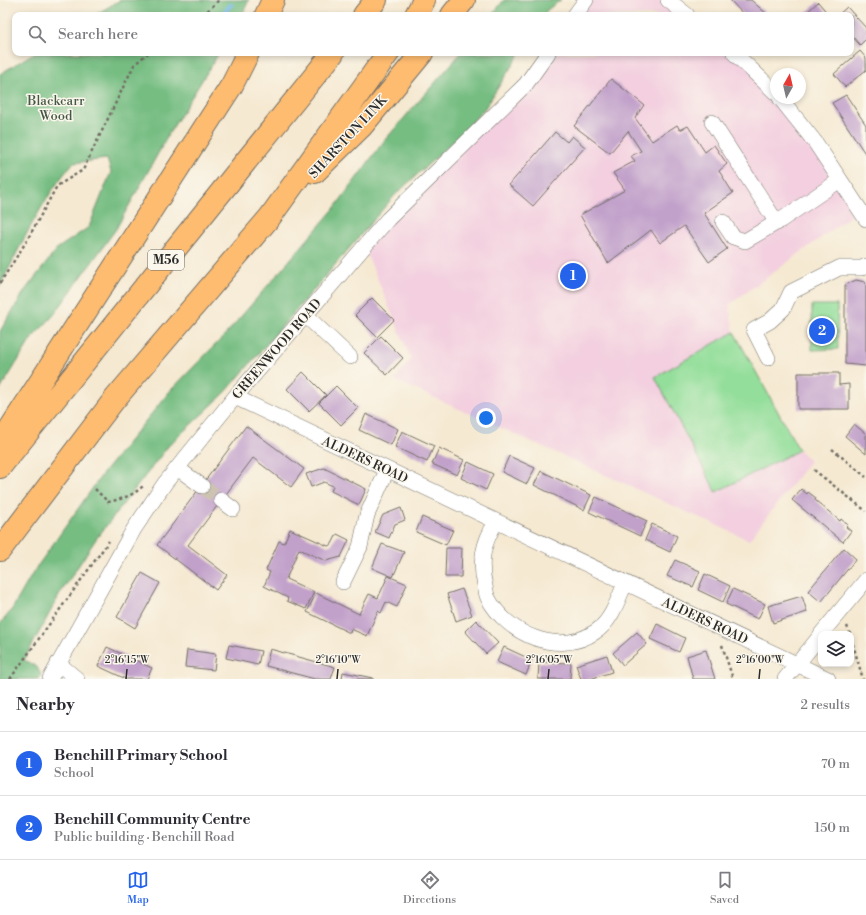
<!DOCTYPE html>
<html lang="en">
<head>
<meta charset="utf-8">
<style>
	:root { --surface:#fff; --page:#f7f7f7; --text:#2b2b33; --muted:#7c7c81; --line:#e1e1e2; --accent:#2563eb }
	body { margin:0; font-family:"Libre Bodoni",serif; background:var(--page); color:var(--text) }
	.controls { position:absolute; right:12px; bottom:12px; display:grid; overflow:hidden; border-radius:8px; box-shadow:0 2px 6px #0003 }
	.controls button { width:36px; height:36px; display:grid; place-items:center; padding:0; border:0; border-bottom:1px solid var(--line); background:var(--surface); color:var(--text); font:20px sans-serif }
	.compass { position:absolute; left:770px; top:68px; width:36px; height:36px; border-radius:50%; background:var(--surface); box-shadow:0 2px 6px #0003; rotate:8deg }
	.you { position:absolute; left:486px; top:418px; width:14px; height:14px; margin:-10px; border:3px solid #fff; border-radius:50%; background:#1a73e8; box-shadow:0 0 0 6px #1a73e833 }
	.badge { display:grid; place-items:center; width:26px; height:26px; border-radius:50%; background:var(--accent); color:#fff; font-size:13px; font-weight:700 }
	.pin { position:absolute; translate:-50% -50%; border:2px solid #fff; box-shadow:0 1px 4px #0006 }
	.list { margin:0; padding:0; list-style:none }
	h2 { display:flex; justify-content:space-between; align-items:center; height:52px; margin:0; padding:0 16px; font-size:17px }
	h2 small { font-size:13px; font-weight:400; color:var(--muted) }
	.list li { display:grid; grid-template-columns:26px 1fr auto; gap:12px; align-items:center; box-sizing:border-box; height:64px; padding:0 16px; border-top:1px solid var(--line) }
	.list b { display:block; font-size:15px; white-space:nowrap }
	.list p { margin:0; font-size:13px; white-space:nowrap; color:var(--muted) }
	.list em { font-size:13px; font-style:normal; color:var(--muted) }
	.icon { flex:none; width:22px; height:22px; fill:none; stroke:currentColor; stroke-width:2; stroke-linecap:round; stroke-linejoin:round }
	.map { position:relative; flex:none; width:866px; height:679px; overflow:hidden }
	.search { position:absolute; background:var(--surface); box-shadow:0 2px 6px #0003; left:12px; right:12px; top:12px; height:44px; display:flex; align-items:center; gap:10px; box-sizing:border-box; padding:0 14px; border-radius:8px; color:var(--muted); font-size:15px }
	.sheet { height:180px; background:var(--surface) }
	nav { display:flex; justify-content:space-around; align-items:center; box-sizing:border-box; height:56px; border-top:1px solid var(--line); background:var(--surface); font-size:11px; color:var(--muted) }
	nav a { display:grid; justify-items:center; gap:2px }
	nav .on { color:var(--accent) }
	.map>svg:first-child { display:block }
</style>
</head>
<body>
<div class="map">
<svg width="866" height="679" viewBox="0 0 866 679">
	<rect width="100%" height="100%" fill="#fbf7ec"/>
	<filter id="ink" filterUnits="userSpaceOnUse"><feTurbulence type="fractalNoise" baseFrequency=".025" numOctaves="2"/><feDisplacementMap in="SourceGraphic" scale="8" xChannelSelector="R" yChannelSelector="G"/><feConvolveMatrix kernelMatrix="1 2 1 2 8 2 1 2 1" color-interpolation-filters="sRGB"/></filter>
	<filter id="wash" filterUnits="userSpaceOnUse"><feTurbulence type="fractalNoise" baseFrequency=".012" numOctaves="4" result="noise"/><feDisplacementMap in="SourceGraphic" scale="16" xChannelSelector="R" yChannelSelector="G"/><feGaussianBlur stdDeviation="0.9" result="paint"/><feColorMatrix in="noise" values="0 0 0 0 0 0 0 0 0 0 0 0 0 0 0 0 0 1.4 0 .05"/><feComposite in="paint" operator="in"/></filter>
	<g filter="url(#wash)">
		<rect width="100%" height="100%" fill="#f5e9d2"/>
		<path fill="#f3cfdf" d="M586 0H668L687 15H575Z
			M548 53H734L776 93 860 209 729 305 734 332 799 450 810 461 749 540 395 380 411 359 364 247Z"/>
		<path fill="#93de9a" stroke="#5f8462" d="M812 305H837L838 349 812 350Z
			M734 332 799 450 716 492 655 377Z"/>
		<path fill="#76bd82" stroke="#507456" d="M120 0H249L242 15H95Z
			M504 0H561L547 10 544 15H492Z
			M34 53H219L170 132 116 229 53 316 32 338 0 390V331L26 289 58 248 89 227 111 172 107 159 73 163C42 199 22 243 0 286V74Z
			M461 53H520L485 108 455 140 395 195 225 393 170 444 96 539 60 594 24 660 37 667 41 675 39 679H0V624L11 611 34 571 104 472 170 391 225 335 333 210 384 141Z"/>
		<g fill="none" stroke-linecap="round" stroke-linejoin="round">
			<path stroke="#6cb5e4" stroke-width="4.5" d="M221 15 231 5"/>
		</g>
		<g id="blocks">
			<path fill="#c1a0ca" d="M730 0H751L768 15H744Z
				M818 2 829 15H804Z
				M847 7 866 28V39L860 45 851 35V15H838Z
				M860 51 866 58V70L845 87 834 74Z
				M611 79 644 105 635 118 652 141 677 125 680 130 688 126 705 152 714 145 727 164 719 171 733 193 704 213 727 249 709 262 684 226 660 243 651 230 608 263 580 215 625 190 613 173 635 161 631 156 641 151 628 131 610 153 574 126Z
				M846 95 866 125V155L832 103Z
				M555 132 567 142 572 136 585 147 533 206 509 185Z
				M856 280 865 282 866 286V366L845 364V285Z
				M372 298 394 320 377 337 355 315Z
				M381 336 403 358 387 375 364 353Z
				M303 372 326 395 309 411 287 389Z
				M798 373H839V385L849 384V409H798Z
				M336 386 358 408 341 425 319 403Z
				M366 414 398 429 391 445 359 430Z
				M854 424 866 434V454L845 436Z
				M246 426 304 469 291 487 253 458 188 545 227 575 216 590 157 545Z
				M402 431 434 446 427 462 395 447Z
				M439 448 464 460 457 475 432 464Z
				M509 456 535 468 527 484 502 472Z
				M468 462 493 474 486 490 461 478Z
				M324 468 366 489 359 505 331 491 333 486 324 482 311 487 306 474Z
				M541 471 591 495 584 510 534 485Z
				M801 489 807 494 808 492 816 498 815 500 840 521 841 519 848 525 846 527 851 531 843 542 792 500Z
				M596 497 647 521 640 536 589 512Z
				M401 508 405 520 395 524 389 538 375 532 383 515Z
				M422 517 453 530 446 545 416 532Z
				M652 524 677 536 670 552 645 540Z
				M290 529 328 546 332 544 337 534 349 540 341 557 326 561 299 549 286 579 314 592 306 609 287 601 288 598 264 586 270 572 266 570 279 541 284 543Z
				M382 544 404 552 393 577 372 568Z
				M446 548H462L461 577H445Z
				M844 548 856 559 821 602 808 591Z
				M675 560 700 571 693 587 667 576Z
				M142 573 160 583 135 628 117 617Z
				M705 574 730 586 723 602 698 590Z
				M388 576 407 584 397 607 386 602 381 613 378 611 367 636 351 629 350 633 307 612 316 593 359 614 369 594 378 598Z
				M462 589 472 615 456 621 447 594Z
				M733 589 765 604 758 619 726 604Z
				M802 596 807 612 773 623 768 606Z
				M476 620 498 643 486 654 465 631Z
				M657 624 685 638 679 652 650 639Z
				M637 632 647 644 623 665 613 653Z
				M229 645 261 651 258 665 226 658Z
				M107 647 152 668 147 679H126L98 666Z
				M504 647 532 660 526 675 497 662Z
				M270 649 335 667 331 679H315L266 666Z
				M187 650 216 654 214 670 185 667Z
				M706 650 715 679H693L687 656Z
				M607 655 612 672 590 679H581L576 665Z
				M539 662 571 663 570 679H538Z
				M343 672 373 678V679H342Z"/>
		</g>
	</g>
	<g filter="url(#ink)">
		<use href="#blocks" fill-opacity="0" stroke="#726e65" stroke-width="1"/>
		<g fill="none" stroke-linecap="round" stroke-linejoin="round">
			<path stroke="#cdc3b1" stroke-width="15" stroke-dasharray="15 8" stroke-linecap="butt" d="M202 486 221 500"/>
			<defs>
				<path id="minor" d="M668 0 687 15
					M575 15 586 0
					M734 53 776 93
					M780 98 815 142 866 219
					M712 122 777 223
					M723 222 733 237 745 241 781 220 840 180
					M305 315 350 357
					M768 358 754 330 770 321 783 309 791 292 839 268H862L866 266
					M235 397 828 679
					M177 468 202 486
					M221 500 233 509
					M496 522C483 543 479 562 485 586 486 590 486 594 488 598 507 634 558 657 595 632 611 622 618 600 625 583
					M343 582 360 547 367 515 387 470
					M821 634 866 580
					M58 663 77 679
					M50 679 134 529 165 483 235 397 388 219 526 84 548 53
					M785 679 821 635"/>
				<path id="highway" d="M266 15 273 0
					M364 15 376 0
					M416 15 424 0
					M452 15 464 0
					M315 172 361 127 422 53
					M0 444 232 85 248 53
					M0 467 333 53
					M0 550 114 400 270 217 388 53"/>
			</defs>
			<use href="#minor" stroke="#726e65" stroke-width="16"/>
			<use href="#highway" stroke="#726e65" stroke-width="24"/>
			<path stroke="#726e65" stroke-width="2.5" stroke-dasharray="3 3" stroke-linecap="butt" d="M203 15 219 0
				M0 283 26 242 57 186 83 170 134 65 148 53
				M832 449 866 477
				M814 470 866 511
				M95 489 108 502C123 499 134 495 144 485
				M847 626 850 634
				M851 638 863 679
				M722 645 733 679
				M10 679 109 541"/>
			<use href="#minor" stroke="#fff" stroke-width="15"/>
			<use href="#highway" stroke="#febc70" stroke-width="22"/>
		</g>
	</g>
	<path fill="none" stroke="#2b2b2b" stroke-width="1.5" d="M126 679 127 669M337 679 338 669M548 679 549 669M759 679 760 669"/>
	<g text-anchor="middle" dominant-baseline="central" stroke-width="3" stroke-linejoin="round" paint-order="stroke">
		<rect fill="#fbf7ec" stroke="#696865" stroke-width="1" x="148" y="250" width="36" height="20" rx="3"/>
		<g font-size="12" font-weight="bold" fill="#2b2b2b">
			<text x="166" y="260">M56</text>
		</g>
		<g font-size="13" fill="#455847" stroke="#fbf7ec">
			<text x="56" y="101">Blackcarr<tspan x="56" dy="15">Wood</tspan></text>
		</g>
		<g font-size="13" fill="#2b2b2b" stroke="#fbf7ec">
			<text transform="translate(348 137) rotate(-47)">SHARSTON LINK</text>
			<text transform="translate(277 349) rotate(-49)">GREENWOOD ROAD</text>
			<text transform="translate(365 460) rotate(25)">ALDERS ROAD</text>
			<text transform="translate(705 621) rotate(25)">ALDERS ROAD</text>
		</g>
	</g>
	<g font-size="10" text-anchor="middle" fill="#2b2b2b" stroke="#fbf7ec" stroke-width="3" stroke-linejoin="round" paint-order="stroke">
		<text x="127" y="663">2°16'15"W</text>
		<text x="338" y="663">2°16'10"W</text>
		<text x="549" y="663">2°16'05"W</text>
		<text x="760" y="663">2°16'00"W</text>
	</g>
</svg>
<div class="controls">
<button><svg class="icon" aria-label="layers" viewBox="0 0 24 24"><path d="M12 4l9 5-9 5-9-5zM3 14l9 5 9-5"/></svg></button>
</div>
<svg class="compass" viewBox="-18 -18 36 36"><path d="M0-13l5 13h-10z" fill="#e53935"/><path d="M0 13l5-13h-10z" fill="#7c7c81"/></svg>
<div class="you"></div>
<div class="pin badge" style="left:573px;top:276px">1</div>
<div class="pin badge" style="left:822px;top:331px">2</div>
<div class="search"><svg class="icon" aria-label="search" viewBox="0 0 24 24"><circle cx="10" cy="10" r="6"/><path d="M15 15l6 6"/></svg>Search here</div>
</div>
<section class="sheet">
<h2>Nearby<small>2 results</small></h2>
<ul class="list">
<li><span class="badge">1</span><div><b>Benchill Primary School</b><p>School</p></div><em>70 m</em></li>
<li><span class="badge">2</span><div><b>Benchill Community Centre</b><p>Public building · Benchill Road</p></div><em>150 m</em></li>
</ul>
</section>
<nav>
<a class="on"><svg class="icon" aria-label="map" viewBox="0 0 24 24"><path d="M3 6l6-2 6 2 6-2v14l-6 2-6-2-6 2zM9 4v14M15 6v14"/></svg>Map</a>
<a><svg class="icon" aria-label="directions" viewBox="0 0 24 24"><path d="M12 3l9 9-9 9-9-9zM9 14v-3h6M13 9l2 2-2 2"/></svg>Directions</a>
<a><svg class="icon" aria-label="saved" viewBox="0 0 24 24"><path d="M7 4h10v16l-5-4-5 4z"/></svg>Saved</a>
</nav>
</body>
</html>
